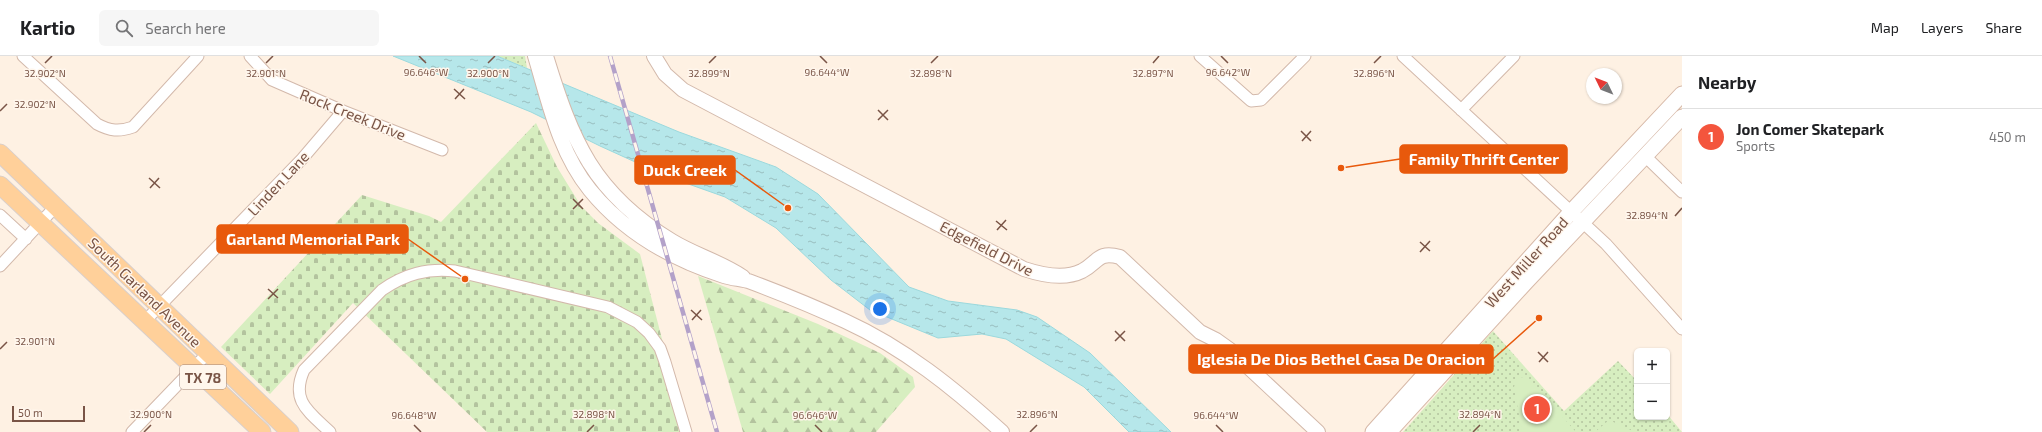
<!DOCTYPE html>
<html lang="en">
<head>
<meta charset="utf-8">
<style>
	:root { --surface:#fff; --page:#f6f6f6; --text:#202124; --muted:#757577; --line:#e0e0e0; --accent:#f4553d }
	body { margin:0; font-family:"Exo 2",sans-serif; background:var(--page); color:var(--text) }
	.controls { position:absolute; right:12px; bottom:12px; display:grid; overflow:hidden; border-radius:6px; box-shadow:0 1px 3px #0004 }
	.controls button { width:36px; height:36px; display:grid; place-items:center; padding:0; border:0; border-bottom:1px solid var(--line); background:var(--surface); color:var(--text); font:20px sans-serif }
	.compass { position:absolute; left:1586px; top:12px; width:36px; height:36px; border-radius:50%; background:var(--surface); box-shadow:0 1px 3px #0004; rotate:313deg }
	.scale { position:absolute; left:12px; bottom:10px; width:73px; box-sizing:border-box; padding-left:4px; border:2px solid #795446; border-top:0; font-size:11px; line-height:14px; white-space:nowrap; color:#795446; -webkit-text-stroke:3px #fff6ec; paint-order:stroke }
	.you { position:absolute; left:880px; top:253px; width:14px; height:14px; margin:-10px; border:3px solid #fff; border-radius:50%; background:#1a73e8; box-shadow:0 0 0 6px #1a73e833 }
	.badge { display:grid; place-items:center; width:26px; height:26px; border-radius:50%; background:var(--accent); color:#fff; font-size:13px; font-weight:700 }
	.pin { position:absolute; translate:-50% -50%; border:2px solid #fff; box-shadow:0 1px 4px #0006 }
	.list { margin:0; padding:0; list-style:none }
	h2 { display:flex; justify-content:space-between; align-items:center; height:52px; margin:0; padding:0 16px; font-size:17px }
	h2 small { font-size:13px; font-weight:400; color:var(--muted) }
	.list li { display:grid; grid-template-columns:26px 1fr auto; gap:12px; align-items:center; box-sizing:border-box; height:56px; padding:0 16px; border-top:1px solid var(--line) }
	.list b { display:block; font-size:15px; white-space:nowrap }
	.list p { margin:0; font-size:13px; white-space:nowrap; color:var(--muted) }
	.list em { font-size:13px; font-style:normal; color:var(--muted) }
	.icon { flex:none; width:22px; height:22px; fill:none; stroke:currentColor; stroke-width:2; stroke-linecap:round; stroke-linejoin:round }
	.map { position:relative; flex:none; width:1682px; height:376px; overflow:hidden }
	header { display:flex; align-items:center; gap:24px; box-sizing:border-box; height:56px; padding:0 20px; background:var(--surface); border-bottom:1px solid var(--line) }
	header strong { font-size:19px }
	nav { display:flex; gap:22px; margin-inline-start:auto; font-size:14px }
	.search { width:280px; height:36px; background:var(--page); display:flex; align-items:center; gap:10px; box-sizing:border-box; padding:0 14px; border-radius:6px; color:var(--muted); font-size:15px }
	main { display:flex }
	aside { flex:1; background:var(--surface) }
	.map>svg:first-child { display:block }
</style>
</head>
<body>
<header>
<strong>Kartio</strong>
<div class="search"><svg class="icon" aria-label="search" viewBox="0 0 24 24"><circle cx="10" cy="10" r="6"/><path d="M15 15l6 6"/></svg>Search here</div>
<nav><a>Map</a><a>Layers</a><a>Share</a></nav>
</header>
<main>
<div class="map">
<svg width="1682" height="376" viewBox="0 0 1682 376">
	<defs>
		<pattern id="forest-firs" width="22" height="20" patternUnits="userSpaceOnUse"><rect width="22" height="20" fill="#d7eec0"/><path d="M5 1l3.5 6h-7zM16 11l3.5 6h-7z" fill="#b3c39e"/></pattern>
		<pattern id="cemetery-stones" width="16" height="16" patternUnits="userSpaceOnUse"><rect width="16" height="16" fill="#d7eec0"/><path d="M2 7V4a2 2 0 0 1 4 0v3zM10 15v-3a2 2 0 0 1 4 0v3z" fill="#b3c39e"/></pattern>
		<pattern id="park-dots" width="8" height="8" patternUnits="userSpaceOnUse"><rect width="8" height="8" fill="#d7eec0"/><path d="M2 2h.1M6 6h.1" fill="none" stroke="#b3c39e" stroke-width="1.8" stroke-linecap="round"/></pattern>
		<pattern id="water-ripples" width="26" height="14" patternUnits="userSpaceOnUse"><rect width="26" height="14" fill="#b6e7ea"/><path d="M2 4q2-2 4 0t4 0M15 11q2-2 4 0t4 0" fill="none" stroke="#99bebf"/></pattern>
	</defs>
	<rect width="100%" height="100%" fill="#fef1e3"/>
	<path fill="url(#forest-firs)" d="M698 220 818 268 880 297 913 321 915 331 876 376H743Z"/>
	<path fill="url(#cemetery-stones)" d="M536 67 557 111 581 150 598 167 640 198 662 283 689 376H487L353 247 270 338 221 291 362 139 429 160 441 166Z"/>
	<path fill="url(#park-dots)" d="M497 0H525L527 12Z
		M1493 275 1564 355 1618 305 1637 325V361H1667V358L1682 376H1403Z"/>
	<path fill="#d7eec0" d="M1522 321 1529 323 1576 376H1522L1514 331 1516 324Z
		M1609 364 1635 376H1595Z"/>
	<path fill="url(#water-ripples)" stroke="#9bd9dd" d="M393 0H497L679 76 776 111 818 138 909 231 948 245 1017 254 1037 261 1090 297 1171 376H1129L1084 331 1006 283 982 278 938 282 870 254 831 224 776 172 725 141 666 120 600 90 531 56Z"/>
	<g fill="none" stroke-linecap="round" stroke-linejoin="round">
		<defs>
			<path id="minor" d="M23 0 97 68C110 75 119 76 133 71L198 0
				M250 0 272 24 343 55 442 94
				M1200 0 1251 45 1261 44 1305 0
				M1403 0 1606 188 1682 273
				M1461 54 1514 0
				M1645 100 1682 136
				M0 159 26 183
				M0 210 56 150
				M144 266 302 103 343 55
				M132 376 208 297
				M330 376C309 356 290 345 304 314L382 234C405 218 427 212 455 215L608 251 637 266 649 277 660 292 665 306 686 376"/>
			<path id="tertiary" d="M535 0C549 46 559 96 590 134 625 177 671 203 724 220 733 223 743 223 751 226 783 238 815 251 845 265 904 292 954 332 1002 376
				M546 0C572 85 593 137 672 185 695 199 721 206 743 221
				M654 0 665 18 683 34 1024 213C1042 219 1064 224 1082 215 1099 206 1097 195 1120 201L1200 276 1216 284 1230 294 1318 376"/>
			<path id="secondary" d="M1373 376 1571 156 1682 38
				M1389 376 1526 226 1682 61"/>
			<path id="primary" d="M0 97 290 376
				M0 129 262 376"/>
		</defs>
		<use href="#minor" stroke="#d3b9ab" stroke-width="13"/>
		<use href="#tertiary" stroke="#d3b9ab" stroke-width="16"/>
		<use href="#secondary" stroke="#d7b9a8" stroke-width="17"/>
		<use href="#primary" stroke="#d9cfcb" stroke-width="19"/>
		<use href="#minor" stroke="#fff" stroke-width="11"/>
		<use href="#tertiary" stroke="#fff" stroke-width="14"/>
		<use href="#secondary" stroke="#fff" stroke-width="15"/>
		<use href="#primary" stroke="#ffd09a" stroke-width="17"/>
		<defs>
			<path id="rail" d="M610 0 717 376"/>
		</defs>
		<use href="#rail" stroke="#b3a1c9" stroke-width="4.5"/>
		<use href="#rail" stroke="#fff6ec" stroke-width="3" stroke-dasharray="9" stroke-linecap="butt"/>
	</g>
	<path fill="none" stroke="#795446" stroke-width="1.5" d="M419 0 426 7M820 0 827 7M1221 0 1228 7M45 7 52 0M266 7 273 0M488 7 495 0M709 7 716 0M931 7 938 0M1153 7 1159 0M1374 7 1381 0M454 33 465 43M455 43 464 33M878 54 888 64M0 55 7 48M878 64 888 54M1301 75 1311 85M1302 85 1311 75M149 122 160 132M150 132 159 122M573 143 583 153M573 153 583 143M1675 160 1682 152M996 165 1007 174M997 174 1006 164M1420 186 1430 195M1420 196 1430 185M268 233 278 242M268 243 278 233M691 254 702 264M692 264 701 254M1115 275 1125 285M1115 285 1125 275M0 293 7 286M1538 296 1548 306M1539 306 1548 296M414 369 421 376M815 369 822 376M1216 369 1223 376M144 376 151 369M587 376 594 369M1030 376 1037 369M1473 376 1480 369"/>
	<g text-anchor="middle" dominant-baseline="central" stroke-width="3" stroke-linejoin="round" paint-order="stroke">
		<rect fill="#fff6ec" stroke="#a18578" stroke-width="1" x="180" y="309" width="46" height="24" rx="3"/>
		<g font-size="14" font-weight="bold" fill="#795446">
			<text x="203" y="321">TX 78</text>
		</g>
		<g font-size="15" fill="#795446" stroke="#fff6ec">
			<text transform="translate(353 58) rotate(22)">Rock Creek Drive</text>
			<text transform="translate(278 127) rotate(-47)">Linden Lane</text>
			<text transform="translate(987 192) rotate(27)">Edgefield Drive</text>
			<text transform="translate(1526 206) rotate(-48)">West Miller Road</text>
			<text transform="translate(145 236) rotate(44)">South Garland Avenue</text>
		</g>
	</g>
	<g font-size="10" text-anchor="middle" fill="#795446" stroke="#fff6ec" stroke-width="3" stroke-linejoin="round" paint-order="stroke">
		<text x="426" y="20">96.646°W</text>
		<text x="827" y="20">96.644°W</text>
		<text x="1228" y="20">96.642°W</text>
		<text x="45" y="21">32.902°N</text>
		<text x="266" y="21">32.901°N</text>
		<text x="488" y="21">32.900°N</text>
		<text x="709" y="21">32.899°N</text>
		<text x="931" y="21">32.898°N</text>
		<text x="1374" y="21">32.896°N</text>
		<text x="1153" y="21">32.897°N</text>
		<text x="35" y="52">32.902°N</text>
		<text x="1647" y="163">32.894°N</text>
		<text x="35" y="289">32.901°N</text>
		<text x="151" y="362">32.900°N</text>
		<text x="594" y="362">32.898°N</text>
		<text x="1037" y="362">32.896°N</text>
		<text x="1480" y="362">32.894°N</text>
		<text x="414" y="363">96.648°W</text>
		<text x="815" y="363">96.646°W</text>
		<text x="1216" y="363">96.644°W</text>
	</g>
	<path fill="none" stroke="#e8590c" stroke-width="1.5" d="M1341 112L1400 103M788 152L735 114M465 223L408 183M1539 262L1493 303"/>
	<g fill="#e8590c" stroke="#fff6ec" stroke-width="1.5">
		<circle cx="1341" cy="112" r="4"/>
		<circle cx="788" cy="152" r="4"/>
		<circle cx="465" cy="223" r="4"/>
		<circle cx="1539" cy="262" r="4"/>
	</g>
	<g fill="#e8590c" stroke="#e8590c" stroke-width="1.5">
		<rect x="1400" y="89" width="167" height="28" rx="4"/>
		<rect x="635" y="100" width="100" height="28" rx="4"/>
		<rect x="217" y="169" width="191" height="28" rx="4"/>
		<rect x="1189" y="289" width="304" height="28" rx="4"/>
	</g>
	<g font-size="16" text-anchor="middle" font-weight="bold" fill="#fff">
		<text x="1484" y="109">Family Thrift Center</text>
		<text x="685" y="120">Duck Creek</text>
		<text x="313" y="189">Garland Memorial Park</text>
		<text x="1341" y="309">Iglesia De Dios Bethel Casa De Oracion</text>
	</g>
</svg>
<div class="controls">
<button>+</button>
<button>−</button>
</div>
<svg class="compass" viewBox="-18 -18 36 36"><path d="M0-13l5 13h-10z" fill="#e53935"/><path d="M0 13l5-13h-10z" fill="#757577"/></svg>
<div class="scale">50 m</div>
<div class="you"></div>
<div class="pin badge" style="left:1537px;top:353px">1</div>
</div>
<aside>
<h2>Nearby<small></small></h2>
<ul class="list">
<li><span class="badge">1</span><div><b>Jon Comer Skatepark</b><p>Sports</p></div><em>450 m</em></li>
</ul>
</aside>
</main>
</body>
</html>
